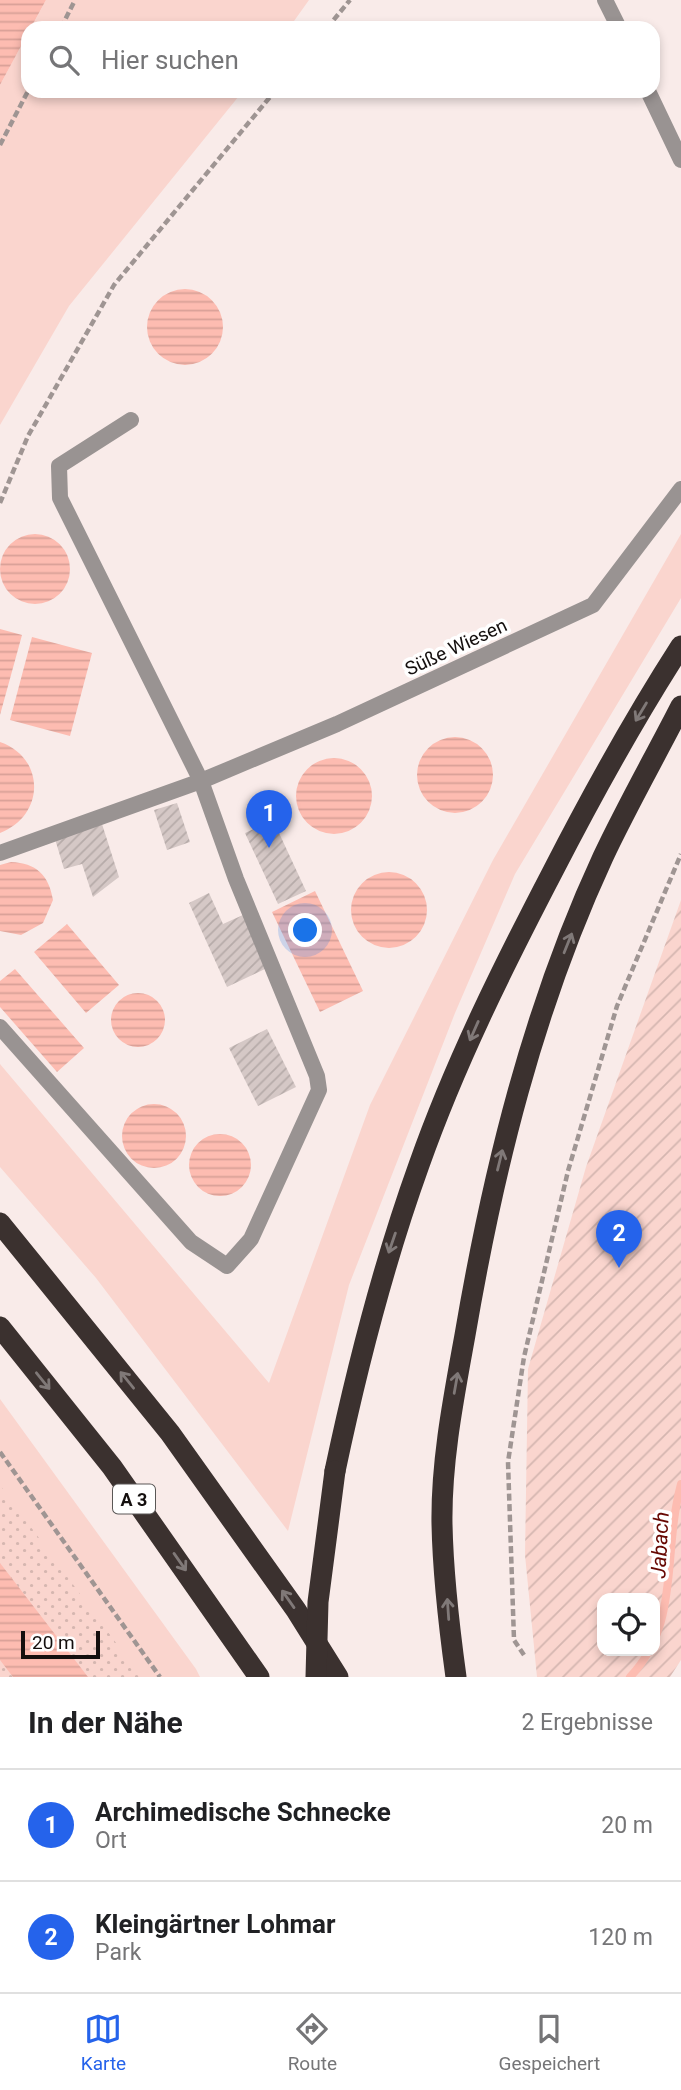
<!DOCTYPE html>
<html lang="de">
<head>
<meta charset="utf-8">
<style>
	:root { --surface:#fff; --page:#f6f6f6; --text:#202124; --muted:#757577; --line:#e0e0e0; --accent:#2563eb }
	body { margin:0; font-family:Roboto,sans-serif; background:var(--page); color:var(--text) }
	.controls { position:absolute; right:21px; bottom:21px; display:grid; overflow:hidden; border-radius:14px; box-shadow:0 4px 10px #0003 }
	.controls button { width:63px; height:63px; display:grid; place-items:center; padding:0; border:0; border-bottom:2px solid var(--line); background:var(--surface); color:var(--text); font:35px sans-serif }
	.scale { position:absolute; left:21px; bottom:18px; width:79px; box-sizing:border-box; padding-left:7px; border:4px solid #140f0e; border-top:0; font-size:19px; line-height:24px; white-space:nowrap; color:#140f0e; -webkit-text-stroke:5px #fff; paint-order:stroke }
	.you { position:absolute; left:306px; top:931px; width:24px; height:24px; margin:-18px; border:5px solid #fff; border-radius:50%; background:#1a73e8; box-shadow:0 0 0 10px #1a73e833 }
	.badge { display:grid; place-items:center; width:46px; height:46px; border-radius:50%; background:var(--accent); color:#fff; font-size:23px; font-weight:700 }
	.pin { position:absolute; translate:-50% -58px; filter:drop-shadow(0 2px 4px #0008) }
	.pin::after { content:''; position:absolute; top:37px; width:24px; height:21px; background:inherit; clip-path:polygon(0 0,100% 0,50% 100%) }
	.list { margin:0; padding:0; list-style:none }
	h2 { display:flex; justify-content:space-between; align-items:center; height:91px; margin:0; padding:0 28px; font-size:30px }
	h2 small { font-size:23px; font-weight:400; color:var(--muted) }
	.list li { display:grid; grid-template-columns:46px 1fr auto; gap:21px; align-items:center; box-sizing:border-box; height:112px; padding:0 28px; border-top:2px solid var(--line) }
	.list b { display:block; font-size:26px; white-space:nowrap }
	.list p { margin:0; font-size:23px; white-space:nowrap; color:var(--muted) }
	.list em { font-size:23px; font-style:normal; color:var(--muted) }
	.icon { flex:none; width:38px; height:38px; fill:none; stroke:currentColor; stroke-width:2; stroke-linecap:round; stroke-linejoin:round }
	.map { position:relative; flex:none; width:681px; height:1677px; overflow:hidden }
	.search { position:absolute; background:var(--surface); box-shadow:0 4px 10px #0003; left:21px; right:21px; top:21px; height:77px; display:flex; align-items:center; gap:18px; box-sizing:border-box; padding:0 24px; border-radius:21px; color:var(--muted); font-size:26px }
	.sheet { height:315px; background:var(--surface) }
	nav { display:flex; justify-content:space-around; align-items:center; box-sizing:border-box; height:98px; border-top:2px solid var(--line); background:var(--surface); font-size:19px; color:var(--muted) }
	nav a { display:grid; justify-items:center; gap:4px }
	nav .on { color:var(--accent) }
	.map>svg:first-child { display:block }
</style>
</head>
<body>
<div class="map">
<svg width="681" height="1677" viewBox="0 0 681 1677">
	<defs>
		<pattern id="park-dots" width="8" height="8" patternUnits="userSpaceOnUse" patternTransform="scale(1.75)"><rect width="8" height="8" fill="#fad5ce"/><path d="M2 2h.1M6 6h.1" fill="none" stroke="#d5b6b0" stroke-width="1.8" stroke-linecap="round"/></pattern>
		<pattern id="garden-furrows" width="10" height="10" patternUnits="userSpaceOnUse" patternTransform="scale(1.75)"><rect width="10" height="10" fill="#fad5ce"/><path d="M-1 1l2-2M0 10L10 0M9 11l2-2" fill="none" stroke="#d5b6b0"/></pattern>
		<pattern id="water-rules" width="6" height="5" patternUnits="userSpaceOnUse" patternTransform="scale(1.75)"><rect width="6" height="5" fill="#fdbcb1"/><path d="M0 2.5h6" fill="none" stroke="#d8a097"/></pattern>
		<pattern id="building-hatch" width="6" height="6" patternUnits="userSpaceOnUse" patternTransform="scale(1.75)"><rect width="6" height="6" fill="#d5c8c6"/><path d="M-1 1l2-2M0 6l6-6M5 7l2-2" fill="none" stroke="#b6aba9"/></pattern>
	</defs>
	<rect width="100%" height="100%" fill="#f9ebe9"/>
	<path fill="#fad5ce" d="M46 0H309L289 28H31Z
		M28 33V91H243L69 306 0 425V85Z
		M681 534V598L515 874 455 1013 349 1285 288 1531 96 1278 0 1167V1064L269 1383 370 1105 493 860Z
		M0 1399 196 1669 200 1677H88L0 1563Z"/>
	<path fill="url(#park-dots)" d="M0 1485 141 1677H0Z"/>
	<path fill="url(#garden-furrows)" fill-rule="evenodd" d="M681 900V1660L670 1677H537L525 1555 528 1369 586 1167ZM602 1598H655V1651H602Z"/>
	<path fill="url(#water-rules)" d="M0 0H46L0 85Z
		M147 327a38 38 0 1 1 76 0a38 38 0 1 1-76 0Z
		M0 569a35 35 0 1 1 70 0a35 35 0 1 1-70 0Z
		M0 629 22 635 0 715Z
		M32 637 92 653 70 736 10 720Z
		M417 775a38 38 0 1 1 76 0a38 38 0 1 1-76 0Z
		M0 742C46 758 45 816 0 833Z
		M296 796a38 38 0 1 1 76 0a38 38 0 1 1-76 0Z
		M11 862C36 863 49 875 53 900L43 923 21 935 0 931V865Z
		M351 910a38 38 0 1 1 76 0a38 38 0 1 1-76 0Z
		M315 891 363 991 320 1012 272 912Z
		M67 924 119 985 86 1013 34 952Z
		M15 969 84 1048 57 1072 0 1007V981Z
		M111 1020a27 27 0 1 1 54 0a27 27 0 1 1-54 0Z
		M122 1136a32 32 0 1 1 64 0a32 32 0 1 1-64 0Z
		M189 1165a31 31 0 1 1 62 0a31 31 0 1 1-62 0Z
		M0 1563 88 1677H13L0 1660Z"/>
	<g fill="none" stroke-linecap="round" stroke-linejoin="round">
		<path stroke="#fdbcb1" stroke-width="8" d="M630 1677C681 1623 662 1555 681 1484"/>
	</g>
	<path fill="url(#building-hatch)" d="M177 803 190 842 167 850 154 810Z
		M273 820 306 891 278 904 245 833Z
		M102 824 119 877 93 897 82 864 64 869 55 839Z
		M209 893 223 924 243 915 267 968 227 987 189 903Z
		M267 1029 296 1087 258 1106 229 1048Z"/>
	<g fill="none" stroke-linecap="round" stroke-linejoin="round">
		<path stroke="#9f9593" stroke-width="4.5" stroke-dasharray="7 3.5" stroke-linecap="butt" d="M61 28 75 0
			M327 28 350 0
			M0 145 28 91
			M0 503 28 436 114 285 275 91
			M0 1452 160 1677
			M524 1655 514 1640 508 1462 524 1357 568 1171 617 1006 681 854"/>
		<path stroke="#999392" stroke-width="16" d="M605 0 619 28
			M648 91 681 160
			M0 853 201 781 337 724 593 605 681 489
			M0 1027 191 1242 227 1266 251 1239 319 1090 317 1076 236 879 201 781 60 498 59 466 131 420"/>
		<path stroke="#3b312f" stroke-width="21" d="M0 1223 170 1433 296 1610 338 1677
			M0 1327 112 1467 259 1677
			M335 1471C357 1367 383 1265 419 1165 455 1063 503 967 553 871 592 795 634 719 681 646
			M456 1677C449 1626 443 1575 442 1524 441 1461 454 1396 465 1335 493 1171 533 1008 603 857 627 806 655 757 681 706"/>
		<path stroke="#3b312f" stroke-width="21" d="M316 1677 318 1602 335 1471"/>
	</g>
	<defs><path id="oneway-shaft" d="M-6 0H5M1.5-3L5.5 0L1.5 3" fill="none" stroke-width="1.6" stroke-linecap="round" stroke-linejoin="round" transform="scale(1.75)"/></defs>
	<g stroke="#807978">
		<use href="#oneway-shaft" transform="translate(641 712) rotate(121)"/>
		<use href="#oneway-shaft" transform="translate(568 943) rotate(-68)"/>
		<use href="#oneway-shaft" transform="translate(474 1031) rotate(114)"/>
		<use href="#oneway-shaft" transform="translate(500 1160) rotate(-76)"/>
		<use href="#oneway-shaft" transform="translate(392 1243) rotate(109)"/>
		<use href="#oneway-shaft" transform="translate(127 1380) rotate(-129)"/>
		<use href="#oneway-shaft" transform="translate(43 1381) rotate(51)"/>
		<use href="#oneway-shaft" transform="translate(456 1383) rotate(-80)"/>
		<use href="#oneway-shaft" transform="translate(180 1562) rotate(55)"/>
		<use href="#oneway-shaft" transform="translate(288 1599) rotate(-125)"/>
		<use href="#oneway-shaft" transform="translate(448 1609) rotate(-94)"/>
	</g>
	<g text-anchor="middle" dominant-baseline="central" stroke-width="7" stroke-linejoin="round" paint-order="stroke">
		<rect fill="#fff" stroke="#5a5756" stroke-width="2" x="113" y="1484.5" width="42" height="29" rx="5"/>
		<g font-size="18" font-weight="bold" fill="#140f0e">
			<text x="134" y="1499">A 3</text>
		</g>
		<g font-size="19" fill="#140f0e" stroke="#fff">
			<text transform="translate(456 647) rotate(-25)">Süße Wiesen</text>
		</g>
		<g font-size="21" font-style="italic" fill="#670803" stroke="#fff">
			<text transform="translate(660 1545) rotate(-87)">Jabach</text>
		</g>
	</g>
</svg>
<div class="controls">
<button><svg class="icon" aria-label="locate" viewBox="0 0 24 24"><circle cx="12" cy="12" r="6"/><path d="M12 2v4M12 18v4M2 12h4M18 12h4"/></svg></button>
</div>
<div class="scale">20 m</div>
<div class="you"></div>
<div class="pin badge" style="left:269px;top:848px">1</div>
<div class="pin badge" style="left:619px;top:1268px">2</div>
<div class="search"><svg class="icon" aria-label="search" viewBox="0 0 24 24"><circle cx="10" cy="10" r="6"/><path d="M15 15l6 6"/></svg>Hier suchen</div>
</div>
<section class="sheet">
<h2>In der Nähe<small>2 Ergebnisse</small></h2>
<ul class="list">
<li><span class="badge">1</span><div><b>Archimedische Schnecke</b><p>Ort</p></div><em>20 m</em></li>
<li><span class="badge">2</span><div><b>Kleingärtner Lohmar</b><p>Park</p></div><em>120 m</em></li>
</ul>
</section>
<nav>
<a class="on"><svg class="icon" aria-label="map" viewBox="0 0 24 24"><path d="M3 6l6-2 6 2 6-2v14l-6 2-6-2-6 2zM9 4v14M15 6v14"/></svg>Karte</a>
<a><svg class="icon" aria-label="directions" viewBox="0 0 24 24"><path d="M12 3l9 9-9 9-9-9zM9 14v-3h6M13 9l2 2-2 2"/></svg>Route</a>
<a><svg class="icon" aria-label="saved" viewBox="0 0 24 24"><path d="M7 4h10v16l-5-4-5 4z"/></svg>Gespeichert</a>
</nav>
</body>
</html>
